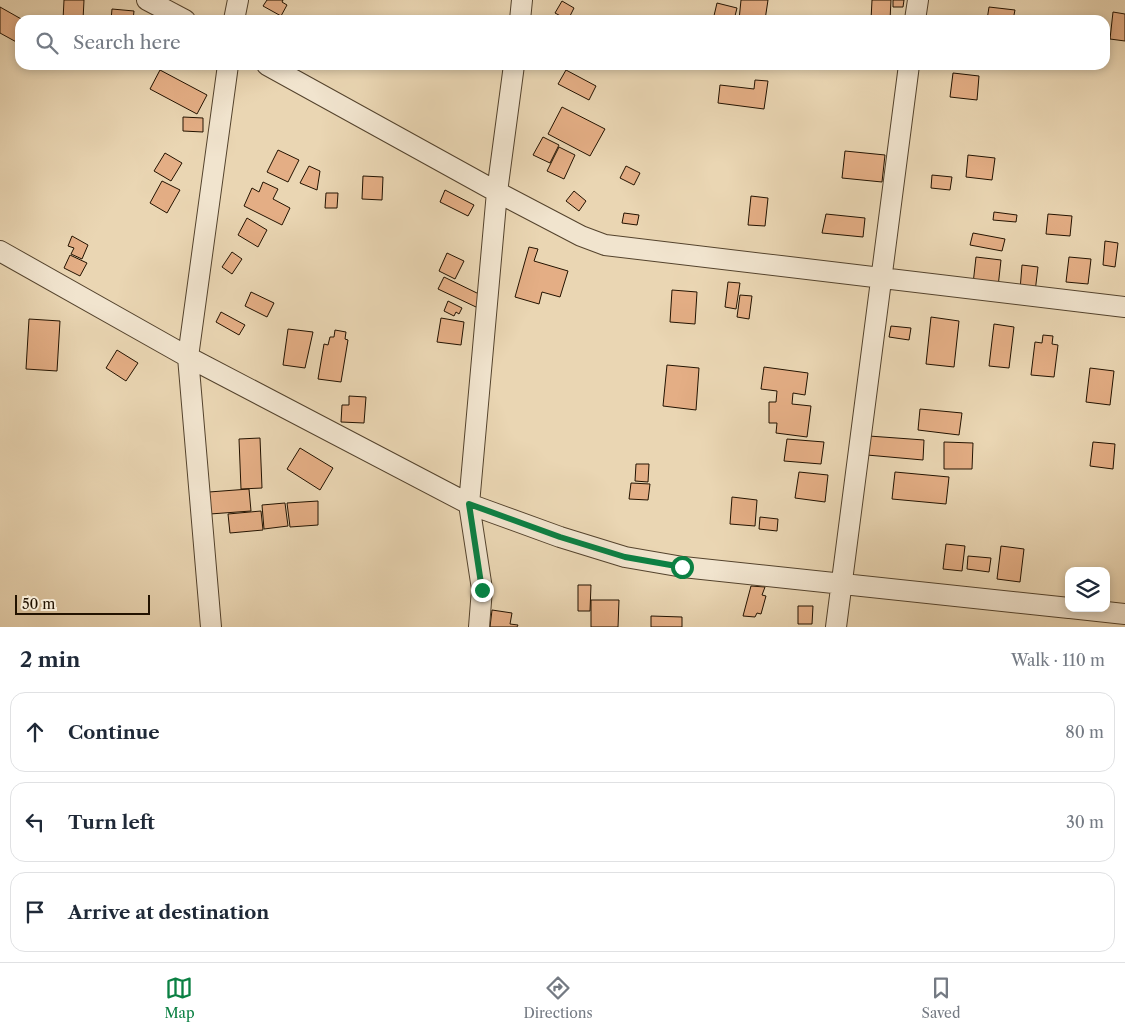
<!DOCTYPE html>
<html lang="en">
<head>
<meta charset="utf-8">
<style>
	:root { --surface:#fff; --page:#f6f6f7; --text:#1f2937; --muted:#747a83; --line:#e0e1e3; --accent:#0b8043 }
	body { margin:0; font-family:"Libre Caslon Text",serif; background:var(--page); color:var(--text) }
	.controls { position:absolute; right:15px; bottom:15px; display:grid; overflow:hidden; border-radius:10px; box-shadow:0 2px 8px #0003 }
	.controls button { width:45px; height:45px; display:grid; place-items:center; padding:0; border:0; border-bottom:1px solid var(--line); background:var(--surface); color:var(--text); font:25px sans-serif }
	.scale { position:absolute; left:15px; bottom:12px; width:135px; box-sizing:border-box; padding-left:5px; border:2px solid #221200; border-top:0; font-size:14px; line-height:18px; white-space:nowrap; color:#221200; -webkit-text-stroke:4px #f1e4ce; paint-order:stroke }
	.stop { position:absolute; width:15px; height:15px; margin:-11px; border:4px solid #0b8043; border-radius:50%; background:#fff }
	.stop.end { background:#0b8043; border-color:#fff; box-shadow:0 1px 5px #0008 }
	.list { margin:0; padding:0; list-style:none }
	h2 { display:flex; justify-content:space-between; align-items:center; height:65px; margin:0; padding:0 20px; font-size:21px }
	h2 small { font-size:16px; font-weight:400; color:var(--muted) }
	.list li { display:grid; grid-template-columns:32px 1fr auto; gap:15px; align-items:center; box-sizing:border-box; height:80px; margin:0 10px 10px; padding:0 10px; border:1px solid var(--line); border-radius:15px }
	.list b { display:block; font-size:19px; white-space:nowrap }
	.list em { font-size:16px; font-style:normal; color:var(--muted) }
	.icon { flex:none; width:28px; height:28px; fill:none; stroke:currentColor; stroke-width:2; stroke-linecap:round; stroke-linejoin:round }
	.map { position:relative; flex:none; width:1125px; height:627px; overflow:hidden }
	.search { position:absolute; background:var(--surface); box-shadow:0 2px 8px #0003; left:15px; right:15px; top:15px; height:55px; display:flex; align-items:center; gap:12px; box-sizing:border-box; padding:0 18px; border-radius:15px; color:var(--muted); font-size:19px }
	.sheet { height:335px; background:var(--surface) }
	nav { display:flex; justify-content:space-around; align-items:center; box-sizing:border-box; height:70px; border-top:1px solid var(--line); background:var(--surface); font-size:14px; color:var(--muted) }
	nav a { display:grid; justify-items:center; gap:2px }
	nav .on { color:var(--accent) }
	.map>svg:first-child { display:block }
</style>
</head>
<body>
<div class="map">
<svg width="1125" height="627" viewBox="0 0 1125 627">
	<rect width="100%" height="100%" fill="#ead6b3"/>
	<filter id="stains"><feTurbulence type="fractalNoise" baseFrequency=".004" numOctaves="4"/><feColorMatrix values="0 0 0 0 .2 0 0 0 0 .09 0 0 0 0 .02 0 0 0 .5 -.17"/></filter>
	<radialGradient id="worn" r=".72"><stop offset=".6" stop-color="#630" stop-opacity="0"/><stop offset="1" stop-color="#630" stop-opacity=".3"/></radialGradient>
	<path fill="#e4ae85" stroke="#221200" d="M64 0H84L83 20H63Z
		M267 0H283L282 2 287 5 281 16 263 6Z
		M741 0H768L765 20H739Z
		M872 0H891L890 20H871Z
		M893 0H904L903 7H893Z
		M562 1 574 8 568 20 555 13Z
		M717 3 737 8 734 20H713Z
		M0 7 23 20H20V44L0 33Z
		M989 7 1015 10 1013 20H987Z
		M112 9 134 11 133 20H111Z
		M1113 12 1125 14V41L1110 39Z
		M160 70 207 95 197 114 150 89Z
		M566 70 596 86 589 100 558 84Z
		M953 73 979 76 977 100 950 97Z
		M755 80 768 81 764 109 718 103 720 85 754 89Z
		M562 107 605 129 590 156 548 134Z
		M183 117 203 118V132L183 131Z
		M543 137 559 145 550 163 533 155Z
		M559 147 575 155 564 179 547 171Z
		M278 150 299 160 288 182 267 172Z
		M845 151 885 155 882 182 842 178Z
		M165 153 182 163 171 181 154 171Z
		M968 155 995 158 992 180 966 177Z
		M309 166 320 171 317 190 300 183Z
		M626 166 640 173 634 185 620 178Z
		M932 175 952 177 950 190 931 188Z
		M363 176 383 177 382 200 362 199Z
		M162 181 180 190 167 213 150 203Z
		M263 182 278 189 273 199 290 208 282 225 244 206 252 188 259 192Z
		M445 190 474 205 468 216 440 202Z
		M574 191 586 201 579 211 566 201Z
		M326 193H338L337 208H325Z
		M751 196 768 198 765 226 748 225Z
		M994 212 1017 215 1016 222 993 220Z
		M624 213 639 215 637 225 622 223Z
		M826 214 865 218 863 237 822 233Z
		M1048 214 1072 216 1070 236 1046 234Z
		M247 218 267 230 258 247 238 235Z
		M973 233 1005 239 1002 251 970 245Z
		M72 236 88 245 82 259 71 254 74 248 68 246Z
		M1105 241 1118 243 1115 267 1103 265Z
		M529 247 538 249 534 261 568 271 560 297 542 292 539 304 515 297Z
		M232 252 242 259 232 274 222 267Z
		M447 253 464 261 455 279 439 271Z
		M70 255 87 263 80 276 64 268Z
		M976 257 1001 260 998 287 973 284Z
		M1069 257 1091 259 1088 284 1066 282Z
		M1022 265 1038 267 1035 292 1020 290Z
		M444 277 481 295 476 307 438 289Z
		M728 282 740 283 736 309 725 307Z
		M672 290 697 292 695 324 670 322Z
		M251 292 274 303 267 317 245 306Z
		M740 295 752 296 749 319 737 317Z
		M448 301 462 308 459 314 456 312 454 316 444 311Z
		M221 312 245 325 239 335 216 322Z
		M931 317 959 321 954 367 926 364Z
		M441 318 464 322 461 345 437 342Z
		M29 319 60 321 57 371 26 369Z
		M994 324 1014 327 1009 368 989 366Z
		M891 326 911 328 909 340 889 337Z
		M288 329 313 332 305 368 283 365Z
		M335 330 346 332 345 339 348 340 341 382 318 379 324 344 328 345 330 337H334Z
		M1043 335 1053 336 1052 344 1058 345 1054 377 1031 375 1035 342 1042 343Z
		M117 350 138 363 126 381 106 368Z
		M667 365 699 368 696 410 663 406Z
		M764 367 808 373 805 395 793 393 792 404 811 406 807 437 776 433 777 423H769V402H776L777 391 761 389Z
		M1090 368 1114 371 1110 405 1086 402Z
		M349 396 366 397 364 423 341 422 342 405H349Z
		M920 409 962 413 959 435 918 430Z
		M869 436 924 440 923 460 867 455Z
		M260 438 262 488 241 489 239 439Z
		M787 439 824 442 821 464 784 461Z
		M944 442 973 443 972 469H944Z
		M1093 442 1115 444 1113 469 1090 466Z
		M300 448 333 468 320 490 287 469Z
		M636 464H649L648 482 635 481Z
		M799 472 828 475 825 502 795 498Z
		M895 472 949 477 946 504 892 499Z
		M631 483 650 484 648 500 629 499Z
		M249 489 251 511 210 514 209 492Z
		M732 497 757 500 755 526 730 524Z
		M318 501V525L290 527 287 503Z
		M285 503 288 526 264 529 262 505Z
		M261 511 263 530 230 533 228 514Z
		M760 517 778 519 777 531 759 529Z
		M946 544 965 546 962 571 943 569Z
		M1001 546 1024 549 1020 582 997 579Z
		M968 556 991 558 989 572 967 569Z
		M578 585H591L590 611H578Z
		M751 586 765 587 762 595 766 596 761 614 757 613 755 617 743 616Z
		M591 600H619L618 627H591Z
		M798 606H813L812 624H798Z
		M492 610 512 613 510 624 518 625 517 627H490Z
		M651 616 682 617V627H651Z"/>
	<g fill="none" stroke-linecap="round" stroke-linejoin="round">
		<defs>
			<path id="minor" d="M147 0 185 20
				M234 20 238 0
				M520 20 522 0
				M915 20 918 0
				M267 65 497 192 581 236 605 245 1125 307
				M0 251 188 357 469 504 560 537 625 557 683 567 1069 608
				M1070 608 1125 614
				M211 627 188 357 228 65
				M479 627 482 589 469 504 497 192 514 65
				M836 627 909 65"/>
		</defs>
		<use href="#minor" stroke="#54432d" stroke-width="22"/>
		<use href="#minor" stroke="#f1e4ce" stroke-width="20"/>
	</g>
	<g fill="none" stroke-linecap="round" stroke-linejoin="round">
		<path stroke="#0b8043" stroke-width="6" d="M482 590 469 504 560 537 625 557 682 567"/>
	</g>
	<rect width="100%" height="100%" filter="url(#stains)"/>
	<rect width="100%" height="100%" fill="url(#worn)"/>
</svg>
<div class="controls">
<button><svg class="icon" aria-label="layers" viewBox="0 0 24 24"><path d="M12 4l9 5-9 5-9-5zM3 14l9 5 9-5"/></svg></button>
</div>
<div class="scale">50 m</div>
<div class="stop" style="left:682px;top:567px"></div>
<div class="stop end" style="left:482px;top:590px"></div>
<div class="search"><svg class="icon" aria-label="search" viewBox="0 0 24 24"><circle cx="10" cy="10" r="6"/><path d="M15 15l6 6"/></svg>Search here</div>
</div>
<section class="sheet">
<h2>2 min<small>Walk · 110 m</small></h2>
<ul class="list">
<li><svg class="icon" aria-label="ahead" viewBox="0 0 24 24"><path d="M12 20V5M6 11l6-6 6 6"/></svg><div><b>Continue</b></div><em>80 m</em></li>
<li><svg class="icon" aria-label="left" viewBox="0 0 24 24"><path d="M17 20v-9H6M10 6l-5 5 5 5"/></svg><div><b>Turn left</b></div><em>30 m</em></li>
<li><svg class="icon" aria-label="arrive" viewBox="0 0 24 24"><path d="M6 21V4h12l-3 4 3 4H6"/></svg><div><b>Arrive at destination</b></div></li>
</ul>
</section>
<nav>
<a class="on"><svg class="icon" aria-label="map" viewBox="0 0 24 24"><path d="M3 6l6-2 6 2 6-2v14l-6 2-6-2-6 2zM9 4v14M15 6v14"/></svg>Map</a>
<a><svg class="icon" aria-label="directions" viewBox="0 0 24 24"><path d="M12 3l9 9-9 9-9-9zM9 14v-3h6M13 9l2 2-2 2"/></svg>Directions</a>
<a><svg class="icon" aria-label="saved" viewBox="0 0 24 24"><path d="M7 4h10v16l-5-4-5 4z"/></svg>Saved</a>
</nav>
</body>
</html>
